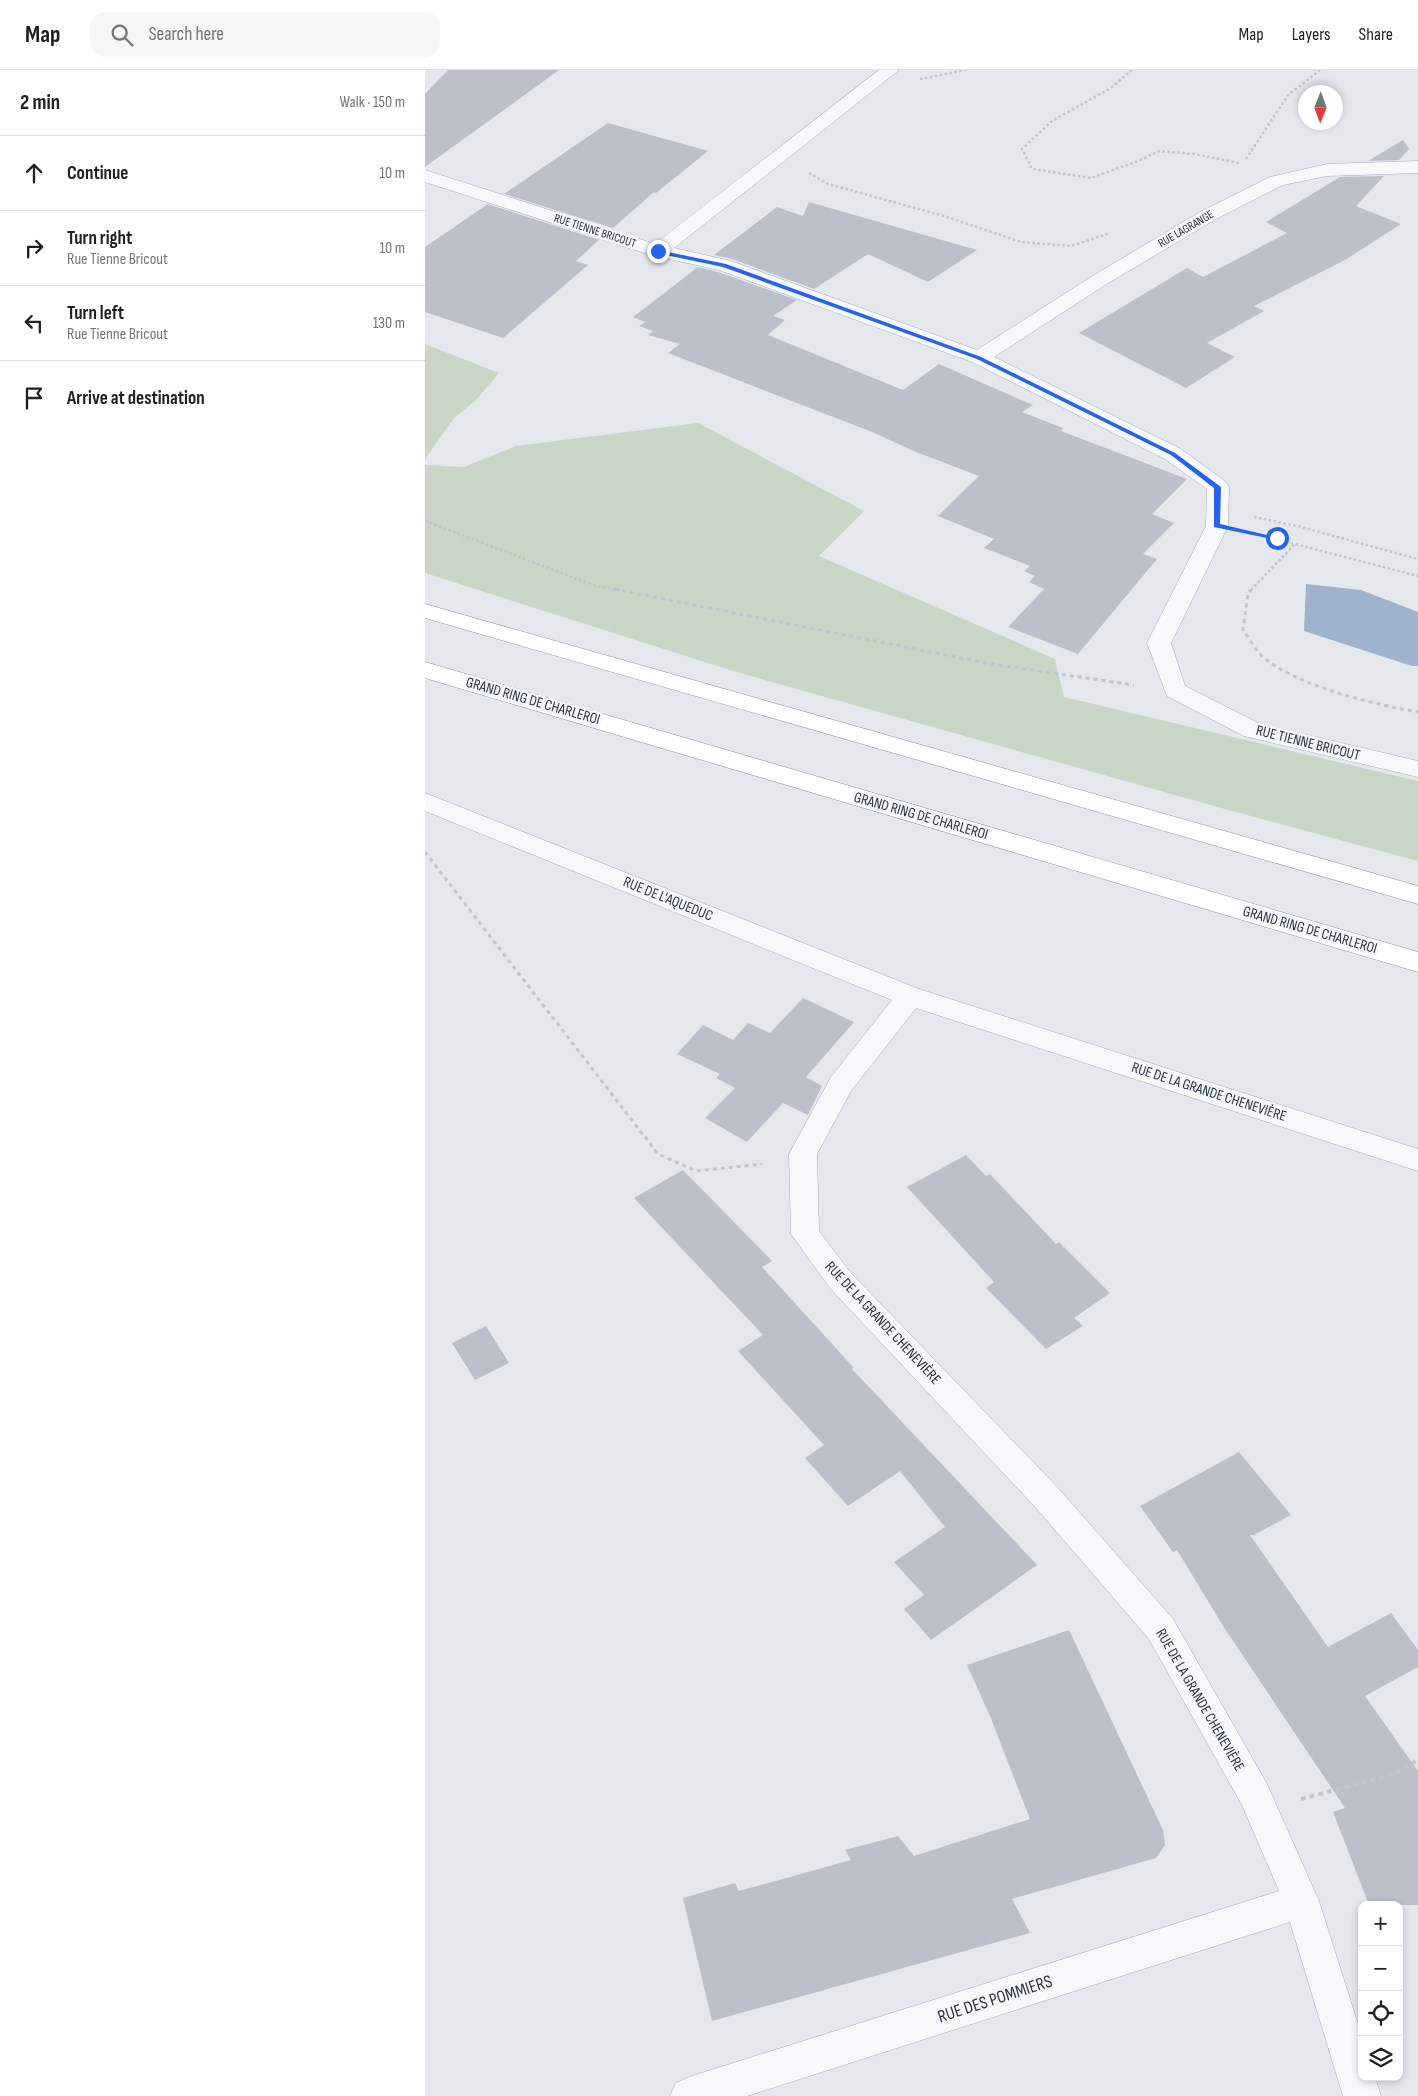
<!DOCTYPE html>
<html lang="en">
<head>
<meta charset="utf-8">
<style>
	:root { --surface:#fff; --page:#f6f6f6; --text:#202124; --muted:#757577; --line:#e0e0e0 }
	body { margin:0; font-family:"Sofia Sans Condensed",sans-serif; background:var(--page); color:var(--text) }
	.controls { position:absolute; right:15px; bottom:15px; display:grid; overflow:hidden; border-radius:10px; box-shadow:0 2px 8px #0003 }
	.controls button { width:45px; height:45px; display:grid; place-items:center; padding:0; border:0; border-bottom:1px solid var(--line); background:var(--surface); color:var(--text); font:25px sans-serif }
	.compass { position:absolute; left:873px; top:15px; width:45px; height:45px; border-radius:50%; background:var(--surface); box-shadow:0 2px 8px #0003; rotate:181deg }
	.stop { position:absolute; width:15px; height:15px; margin:-11px; border:4px solid #2563eb; border-radius:50%; background:#fff }
	.stop.end { background:#2563eb; border-color:#fff; box-shadow:0 1px 5px #0008 }
	.list { margin:0; padding:0; list-style:none }
	h2 { display:flex; justify-content:space-between; align-items:center; height:65px; margin:0; padding:0 20px; font-size:21px }
	h2 small { font-size:16px; font-weight:400; color:var(--muted) }
	.list li { display:grid; grid-template-columns:32px 1fr auto; gap:15px; align-items:center; box-sizing:border-box; height:75px; padding:0 20px; border-top:1px solid var(--line) }
	.list b { display:block; font-size:19px; white-space:nowrap }
	.list p { margin:0; font-size:16px; white-space:nowrap; color:var(--muted) }
	.list em { font-size:16px; font-style:normal; color:var(--muted) }
	.icon { flex:none; width:28px; height:28px; fill:none; stroke:currentColor; stroke-width:2; stroke-linecap:round; stroke-linejoin:round }
	.map { position:relative; flex:none; width:993px; height:2026px; overflow:hidden }
	header { display:flex; align-items:center; gap:30px; box-sizing:border-box; height:70px; padding:0 25px; background:var(--surface); border-bottom:1px solid var(--line) }
	header strong { font-size:24px }
	nav { display:flex; gap:28px; margin-inline-start:auto; font-size:18px }
	.search { width:350px; height:45px; background:var(--page); display:flex; align-items:center; gap:12px; box-sizing:border-box; padding:0 18px; border-radius:15px; color:var(--muted); font-size:19px }
	main { display:flex }
	aside { flex:1; background:var(--surface) }
	.map>svg:first-child { display:block }
</style>
</head>
<body>
<header>
<strong>Map</strong>
<div class="search"><svg class="icon" aria-label="search" viewBox="0 0 24 24"><circle cx="10" cy="10" r="6"/><path d="M15 15l6 6"/></svg>Search here</div>
<nav><a>Map</a><a>Layers</a><a>Share</a></nav>
</header>
<main>
<aside>
<h2>2 min<small>Walk · 150 m</small></h2>
<ul class="list">
<li><svg class="icon" aria-label="ahead" viewBox="0 0 24 24"><path d="M12 20V5M6 11l6-6 6 6"/></svg><div><b>Continue</b></div><em>10 m</em></li>
<li><svg class="icon" aria-label="right" viewBox="0 0 24 24"><path d="M7 20v-9h11M14 6l5 5-5 5"/></svg><div><b>Turn right</b><p>Rue Tienne Bricout</p></div><em>10 m</em></li>
<li><svg class="icon" aria-label="left" viewBox="0 0 24 24"><path d="M17 20v-9H6M10 6l-5 5 5 5"/></svg><div><b>Turn left</b><p>Rue Tienne Bricout</p></div><em>130 m</em></li>
<li><svg class="icon" aria-label="arrive" viewBox="0 0 24 24"><path d="M6 21V4h12l-3 4 3 4H6"/></svg><div><b>Arrive at destination</b></div></li>
</ul>
</aside>
<div class="map">
<svg width="993" height="2026" viewBox="0 0 993 2026">
	<rect width="100%" height="100%" fill="#e4e7ec"/>
	<path fill="#c9d6c5" d="M0 274 74 303 51 330 29 348 0 389Z
		M273 353 439 441 394 486 630 589 639 627 993 711V791L807 741 308 601 0 503V395L39 397 91 376Z"/>
	<path fill="#9fb4cc" d="M881 514 936 520 993 542V596H987L879 561Z"/>
	<path fill="#bbc0ca" d="M23 0H134L0 97V24Z
		M183 53 283 81 231 123 229 122 188 158 79 124Z
		M978 70 984 79 974 90 943 91Z
		M959 106 931 136 976 154 920 190 829 236 839 241 782 273 810 287 761 318 654 263 762 198 778 207 862 163 841 152 915 107Z
		M384 132 552 180 503 212 443 184 389 219 307 189 289 185 352 137 378 146Z
		M63 134 174 170 151 191 163 195 78 268 0 242V177Z
		M273 197 293 202 372 230 348 246 360 250 343 265 478 320 514 294 608 335 597 342 638 358 636 361 762 409 727 444 749 453 718 484 732 489 653 584 583 557 619 519 604 512 610 506 599 501 605 496 559 478 569 469 513 446 554 406 491 382 447 362 243 283 255 274 223 265 228 261 214 256 220 252 208 247Z
		M378 928 429 952 381 1007 397 1016 383 1045 358 1033 322 1072 280 1048 310 1018 291 1008 295 1004 252 984 278 955 308 970 323 953 345 963Z
		M541 1085 561 1106 565 1104 631 1174 634 1172 685 1223 649 1248 658 1256 621 1279 561 1218 569 1212 482 1117Z
		M258 1100 347 1191 337 1197 429 1298 427 1299 612 1495 506 1570 479 1539 499 1525 469 1492 520 1457 475 1401 423 1436 380 1388 399 1375 313 1281 338 1265 209 1128Z
		M61 1256 84 1293 50 1310 27 1273Z
		M814 1382 866 1445 829 1465H825L903 1577 966 1543 993 1580V1597L940 1626 993 1701V1835H944L908 1742 920 1738 800 1559 752 1480 748 1482 715 1436Z
		M644 1560 738 1760 740 1775 731 1788 587 1829 605 1863 287 1951 258 1828 310 1813 314 1821 426 1790 420 1780 473 1766 489 1786 605 1749 565 1646 542 1595Z"/>
	<g fill="none" stroke-linecap="round" stroke-linejoin="round">
		<defs>
			<path id="minor" d="M454 0H474L249 178 306 191 552 280 666 207 777 141 845 107 902 94 993 91V103L902 106 858 115 791 149 680 215 569 287 756 379 801 412 804 417 803 456 746 573 760 616 835 654 993 691V707L819 666 742 626 722 573 781 456 782 419 740 389 547 292 294 200 226 185 0 112V100L230 174Z
				M0 723 494 919 993 1079V1101L491 938 426 1021 392 1084 394 1161 425 1202 634 1419 748 1549 842 1714 894 1831 937 1967V2007H950L956 2026H918L865 1852 322 2026H245L251 2013 264 2007 854 1821 817 1735 724 1569 612 1439 405 1218 366 1164 364 1084 406 1007 467 930 0 741Z"/>
			<path id="highway" d="M0 534 993 816V834L0 548Z
				M0 592 993 882V902L0 608Z"/>
		</defs>
		<use href="#minor" stroke="#a9aeb7" stroke-width="1"/>
		<use href="#highway" stroke="#8b94a3" stroke-width="1"/>
		<path stroke="#c2c5cb" stroke-width="2.5" stroke-dasharray="2.5 2.5" stroke-linecap="butt" d="M707 0 686 18 627 51 597 79 607 99 666 108 713 91 734 81 769 84 814 93
			M495 9 541 0
			M821 89 863 25 895 0
			M384 103 403 114 519 146 596 172 646 176 685 163
			M829 447 872 456 993 489
			M0 451 168 515 195 520
			M827 463 993 506
			M826 520 870 474"/>
		<path stroke="#c2c5cb" stroke-width="3" stroke-dasharray="4 4" stroke-linecap="butt" d="M189 519 566 594 709 615
			M827 519 823 523 818 560C824 568 829 578 836 585 870 616 948 634 993 642
			M0 782 233 1084 271 1101 337 1094"/>
		<path stroke="#c2c5cb" stroke-width="4" stroke-dasharray="4.5 4.5" stroke-linecap="butt" d="M876 1729 966 1705 993 1690"/>
		<use href="#minor" fill="#f7f8fa" fill-rule="evenodd"/>
		<use href="#highway" fill="#fff" fill-rule="evenodd"/>
	</g>
	<path fill="#2563eb" d="M233 180 301 194 556 287 750 383 796 417 795 454 855 468 852 470 789 457V418L746 385 552 289 298 197 231 183Z"/>
	<g text-anchor="middle" dominant-baseline="central" stroke-width="5" stroke-linejoin="round" paint-order="stroke">
		<g font-size="12" fill="#2b3445" stroke="#f4f6f9">
			<text transform="translate(761 159) rotate(-30)">RUE LAGRANGE</text>
			<text transform="translate(170 161) rotate(18)">RUE TIENNE BRICOUT</text>
		</g>
		<g font-size="15" fill="#2b3445" stroke="#f4f6f9">
			<text transform="translate(108 631) rotate(16)">GRAND RING DE CHARLEROI</text>
			<text transform="translate(883 673) rotate(14)">RUE TIENNE BRICOUT</text>
			<text transform="translate(496 746) rotate(16)">GRAND RING DE CHARLEROI</text>
			<text transform="translate(243 829) rotate(22)">RUE DE L'AQUEDUC</text>
			<text transform="translate(885 860) rotate(16)">GRAND RING DE CHARLEROI</text>
			<text transform="translate(784 1022) rotate(18)">RUE DE LA GRANDE CHENEVIÈRE</text>
			<text transform="translate(458 1253) rotate(47)">RUE DE LA GRANDE CHENEVIÈRE</text>
			<text transform="translate(775 1630) rotate(60)">RUE DE LA GRANDE CHENEVIÈRE</text>
		</g>
		<g font-size="18" fill="#2b3445" stroke="#f4f6f9">
			<text transform="translate(570 1929) rotate(-18)">RUE DES POMMIERS</text>
		</g>
	</g>
</svg>
<div class="controls">
<button>+</button>
<button>−</button>
<button><svg class="icon" aria-label="locate" viewBox="0 0 24 24"><circle cx="12" cy="12" r="6"/><path d="M12 2v4M12 18v4M2 12h4M18 12h4"/></svg></button>
<button><svg class="icon" aria-label="layers" viewBox="0 0 24 24"><path d="M12 4l9 5-9 5-9-5zM3 14l9 5 9-5"/></svg></button>
</div>
<svg class="compass" viewBox="-18 -18 36 36"><path d="M0-13l5 13h-10z" fill="#e53935"/><path d="M0 13l5-13h-10z" fill="#757577"/></svg>
<div class="stop" style="left:852px;top:468px"></div>
<div class="stop end" style="left:233px;top:181px"></div>
</div>
</main>
</body>
</html>
